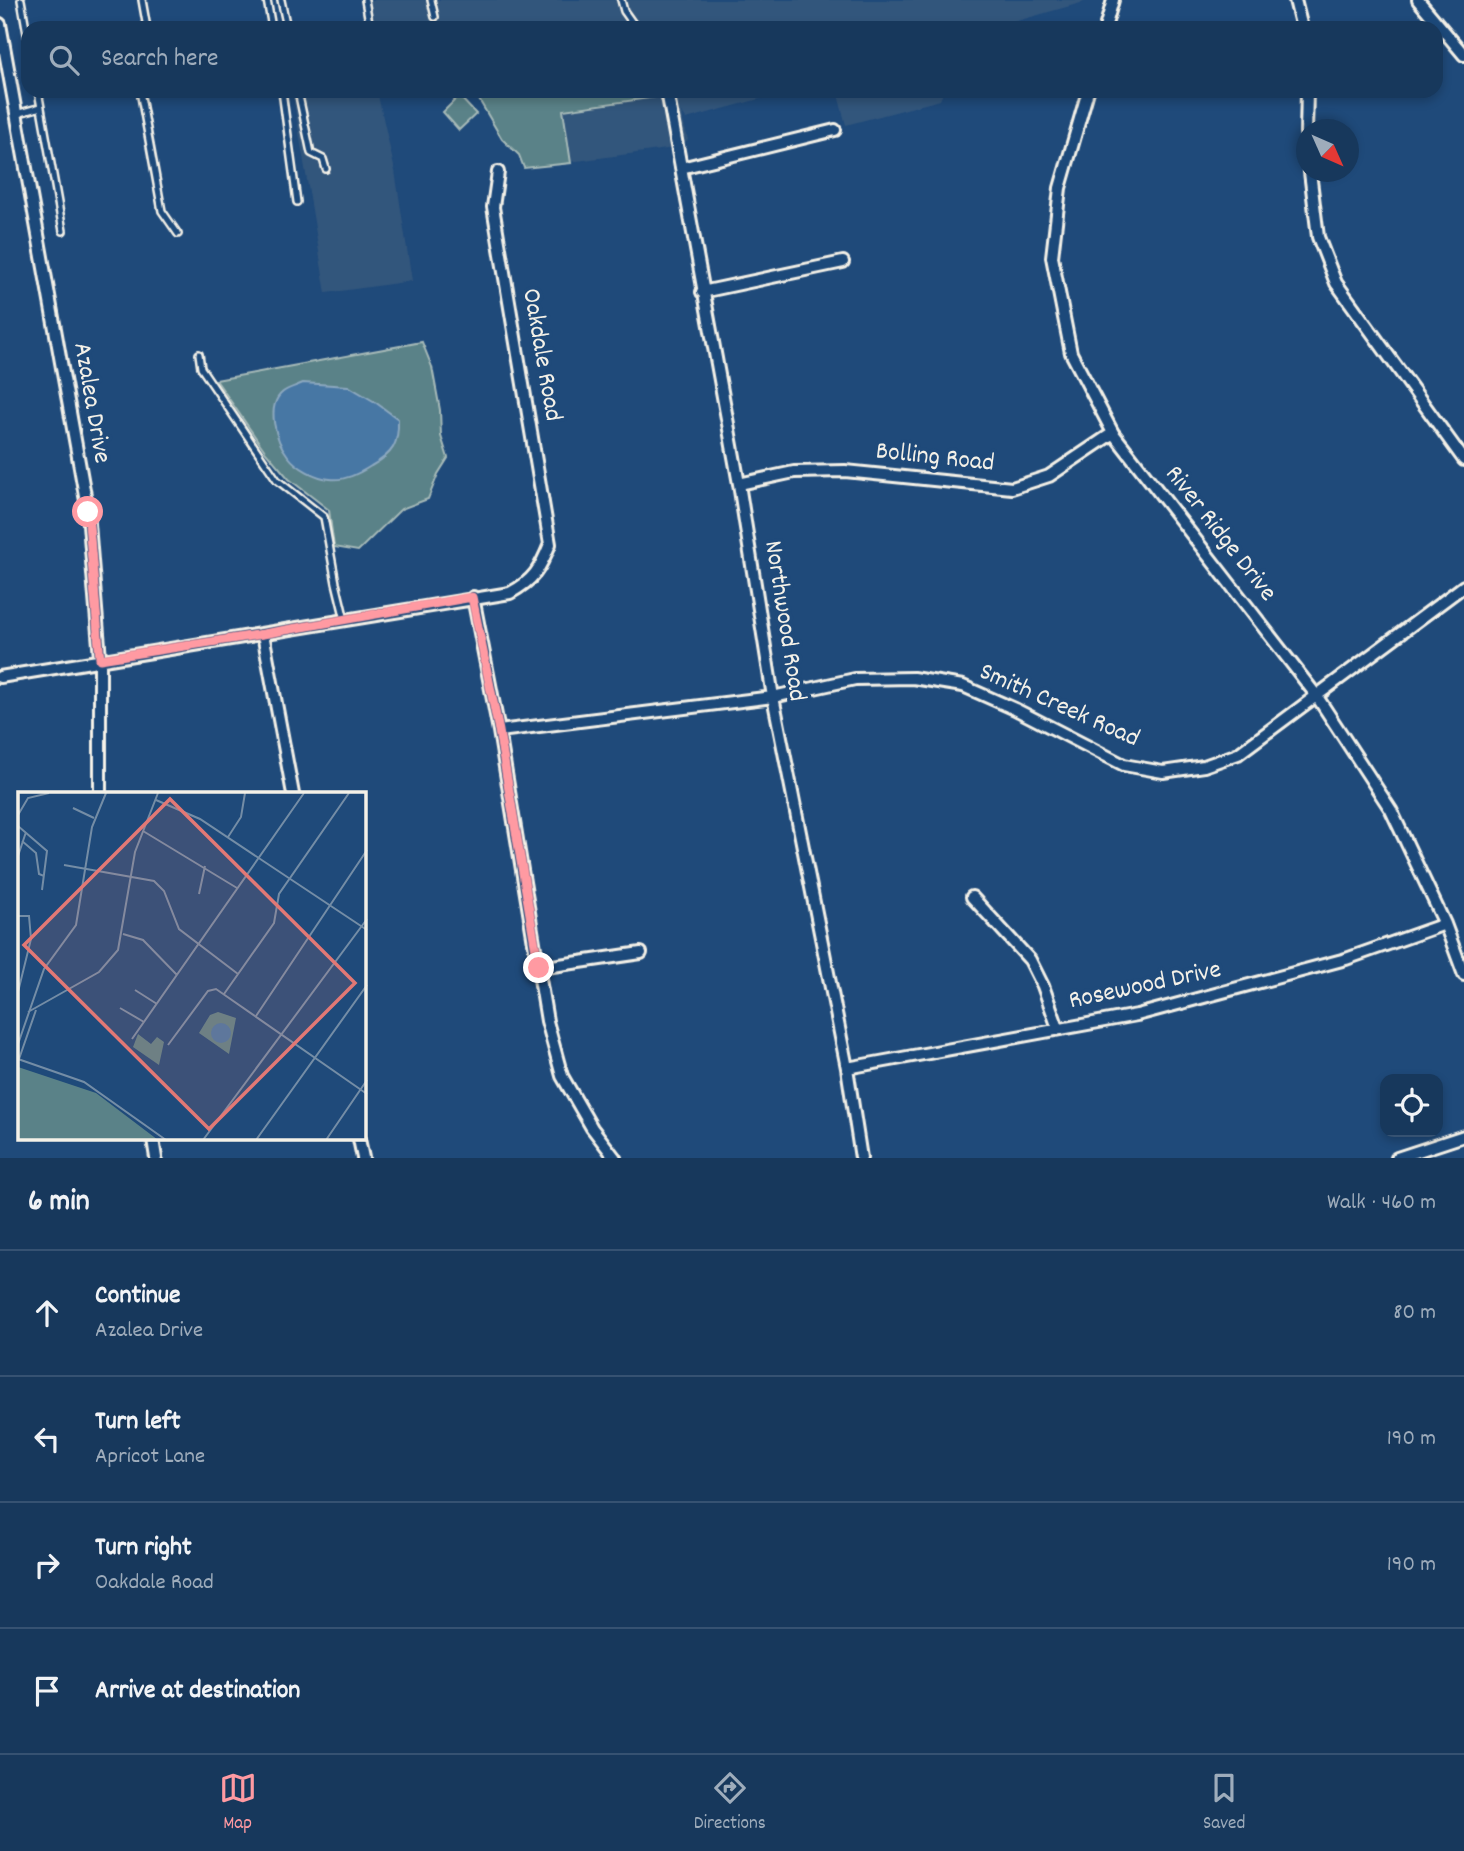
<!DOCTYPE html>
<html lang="en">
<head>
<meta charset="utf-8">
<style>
	:root { --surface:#17385c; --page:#203f62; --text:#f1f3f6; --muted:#9eacbb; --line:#365272; --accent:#ff9aa2 }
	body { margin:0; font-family:Dekko,sans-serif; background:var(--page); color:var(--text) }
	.controls { position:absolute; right:21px; bottom:21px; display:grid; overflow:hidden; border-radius:14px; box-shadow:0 4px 10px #0003 }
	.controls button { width:63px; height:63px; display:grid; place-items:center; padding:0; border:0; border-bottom:2px solid var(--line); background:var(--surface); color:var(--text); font:35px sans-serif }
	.compass { position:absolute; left:1296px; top:119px; width:63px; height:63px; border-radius:50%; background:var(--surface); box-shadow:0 4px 10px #0003; rotate:135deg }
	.stop { position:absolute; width:21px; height:21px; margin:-16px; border:5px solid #ff9aa2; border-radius:50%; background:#fff }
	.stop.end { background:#ff9aa2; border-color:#fff; box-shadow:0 2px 7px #0008 }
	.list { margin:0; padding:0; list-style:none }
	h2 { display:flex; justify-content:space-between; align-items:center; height:91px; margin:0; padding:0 28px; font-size:30px }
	h2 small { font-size:23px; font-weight:400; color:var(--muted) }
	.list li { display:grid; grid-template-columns:46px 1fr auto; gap:21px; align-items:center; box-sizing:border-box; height:126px; padding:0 28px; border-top:2px solid var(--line) }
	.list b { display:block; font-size:26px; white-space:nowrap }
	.list p { margin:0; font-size:23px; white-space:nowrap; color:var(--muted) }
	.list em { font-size:23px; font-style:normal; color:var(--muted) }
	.icon { flex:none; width:38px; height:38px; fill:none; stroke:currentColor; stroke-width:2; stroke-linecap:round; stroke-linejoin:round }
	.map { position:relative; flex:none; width:1464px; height:1158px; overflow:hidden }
	.search { position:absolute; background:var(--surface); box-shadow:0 4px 10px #0003; left:21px; right:21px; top:21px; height:77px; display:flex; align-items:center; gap:18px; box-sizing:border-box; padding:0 24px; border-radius:21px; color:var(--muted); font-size:26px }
	.sheet { height:595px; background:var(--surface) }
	nav { display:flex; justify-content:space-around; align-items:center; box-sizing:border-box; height:98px; border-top:2px solid var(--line); background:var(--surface); font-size:19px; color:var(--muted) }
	nav a { display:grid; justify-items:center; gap:4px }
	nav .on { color:var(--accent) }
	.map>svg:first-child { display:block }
</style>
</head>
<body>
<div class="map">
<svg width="1464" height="1158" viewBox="0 0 1464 1158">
	<rect width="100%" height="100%" fill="#1f4a7a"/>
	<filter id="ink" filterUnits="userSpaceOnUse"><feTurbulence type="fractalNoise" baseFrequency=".0143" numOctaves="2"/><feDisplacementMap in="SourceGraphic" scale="14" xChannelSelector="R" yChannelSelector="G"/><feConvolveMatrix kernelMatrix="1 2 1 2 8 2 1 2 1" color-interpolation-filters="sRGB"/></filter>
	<g filter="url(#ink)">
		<path fill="#33567c" d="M360 0H1085L1084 2 992 28H351L364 25Z
			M292 91H377L395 171 412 281 326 293Z
			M474 91H789L686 119 681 112 688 140 674 148 524 168 519 155 502 139Z
			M837 91H944L940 100 846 125Z"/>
		<path fill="#5a8288" stroke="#a7bab8" stroke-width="2" d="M474 91H656L657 97 563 110 571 163 524 168 519 155 502 139Z
			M459 96 476 114 459 130 443 112Z
			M422 342 432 367 440 410 441 436 448 458 438 474 428 499 401 509 358 551 334 547 329 510 289 479 265 451 216 380Z"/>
		<path fill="#4777a4" stroke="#8ca8bf" stroke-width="2" d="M303 383 348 386 375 402 398 419C399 444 393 454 371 466 360 473 343 481 330 479 316 478 297 468 288 456 276 441 265 406 283 392 288 388 297 386 303 383Z"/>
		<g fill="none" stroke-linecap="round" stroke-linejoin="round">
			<defs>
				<path id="lane" d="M21 0 28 39
					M142 0 147 28
					M267 0 272 28
					M281 0 287 28
					M365 0 370 28
					M431 0 435 17
					M621 0 624 11 636 28
					M38 91 63 231
					M140 91 162 211 178 234
					M282 91 297 202
					M298 91 311 153 323 159 326 169
					M16 114 41 107
					M199 354 201 368 277 480 324 517 336 583 345 620"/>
				<path id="street" d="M1295 0 1302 28
					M1418 0 1464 55
					M0 24 88 512 100 658V794
					M1105 28 1113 0
					M667 91 739 484 773 697 847 1068 861 1158
					M1088 91 1060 188 1052 257 1071 353 1113 433 1316 695 1391 810 1445 924 1464 975
					M1306 133 1307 91
					M681 168 835 130
					M1310 172 1318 237 1336 283 1464 460
					M702 292 843 262
					M739 484 794 472 845 471 1012 488 1049 476 1113 433
					M473 597 499 731 547 1021 562 1076 592 1128 615 1158
					M263 634 293 794
					M0 677 510 593C534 580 540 569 550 544L493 207 498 172
					M499 731 773 697 855 679 913 678 963 686 1015 709 1124 765 1163 772 1204 766 1238 754 1464 586
					M972 897 1030 960 1043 986 1058 1028
					M539 968 641 953
					M847 1068 1137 1015 1346 959 1445 924
					M153 1139 156 1158
					M359 1139 363 1158
					M1397 1158 1464 1136"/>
			</defs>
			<use href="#lane" stroke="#f4f1e8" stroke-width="10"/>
			<use href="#street" stroke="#f4f1e8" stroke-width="16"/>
			<use href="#lane" stroke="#1f4a7a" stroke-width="5"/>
			<use href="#street" stroke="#1f4a7a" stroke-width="10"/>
		</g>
	</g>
	<g fill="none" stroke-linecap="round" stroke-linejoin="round" filter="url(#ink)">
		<path stroke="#ff9aa2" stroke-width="9" d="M88 512 100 659 263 634 472 597 499 731 539 968"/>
	</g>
	<g text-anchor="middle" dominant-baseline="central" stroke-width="7" stroke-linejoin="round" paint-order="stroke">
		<g font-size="26" fill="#f4f1e8" stroke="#1f4a7a">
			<text transform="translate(541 355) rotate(80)">Oakdale Road</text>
			<text transform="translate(91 403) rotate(80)">Azalea Drive</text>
			<text transform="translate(935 458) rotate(6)">Bolling Road</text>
			<text transform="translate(1220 534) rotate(52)">River Ridge Drive</text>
			<text transform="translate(784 621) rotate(81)">Northwood Road</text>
			<text transform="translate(1059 706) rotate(24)">Smith Creek Road</text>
			<text transform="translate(1145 986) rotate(-12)">Rosewood Drive</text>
		</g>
	</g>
	<g transform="translate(18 792)">
		<rect width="348" height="348" fill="#1f4a7a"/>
		<path d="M200 220 218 226 211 262 181 241 192 223ZM120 242 133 252 139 245 146 250 141 273 115 255ZM0 275 78 301 140 348H0Z" fill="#5a8288"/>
		<path d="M193 241a10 10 0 1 1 20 0a10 10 0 1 1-20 0Z" fill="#4777a4"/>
		<path fill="none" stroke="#748da6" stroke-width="2" d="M138 8 182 27 349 138M55 16 76 26M0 23 10 6 31 1M0 34 29 59 24 98M125 39 219 96M210 45 223 25 227 1M4 49 18 61 21 82 26 84M0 64 8 40M46 73 136 89 146 99 161 137 220 182M181 102 187 74M0 124H11L13 147 0 200M105 142 125 148 159 183M117 198 139 212M206 202 256 131 261 102 331 1M102 216 126 230M10 220 81 180 100 158 117 60 140 1M238 224 349 58M114 247 286 1M0 252 26 177 58 133 74 35 88 1M150 253 190 199 198 197 349 302M0 267 66 290 148 348M1 267 18 218M185 348 349 127M238 348 349 193M308 348 349 288"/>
		<path fill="#e27875" fill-opacity="0.15" stroke="#e27875" stroke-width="3.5" d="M152 7 337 191 191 337 6 153Z"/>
		<rect width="348" height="348" fill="none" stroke="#f4f1e8" stroke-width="3.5"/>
	</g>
</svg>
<div class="controls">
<button><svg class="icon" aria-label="locate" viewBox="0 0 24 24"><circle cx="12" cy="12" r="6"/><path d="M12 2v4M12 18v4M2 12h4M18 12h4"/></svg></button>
</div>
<svg class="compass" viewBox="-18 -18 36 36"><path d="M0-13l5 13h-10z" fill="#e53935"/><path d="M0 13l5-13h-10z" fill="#9eacbb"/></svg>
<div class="stop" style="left:88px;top:512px"></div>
<div class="stop end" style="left:539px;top:968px"></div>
<div class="search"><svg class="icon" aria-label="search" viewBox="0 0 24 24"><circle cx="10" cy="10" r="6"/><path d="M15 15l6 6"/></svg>Search here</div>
</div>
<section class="sheet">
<h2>6 min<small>Walk · 460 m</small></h2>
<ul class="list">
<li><svg class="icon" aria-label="ahead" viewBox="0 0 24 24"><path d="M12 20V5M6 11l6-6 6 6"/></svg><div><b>Continue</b><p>Azalea Drive</p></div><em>80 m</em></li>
<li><svg class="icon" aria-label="left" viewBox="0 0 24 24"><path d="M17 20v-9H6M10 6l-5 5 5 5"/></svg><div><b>Turn left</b><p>Apricot Lane</p></div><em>190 m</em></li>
<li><svg class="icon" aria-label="right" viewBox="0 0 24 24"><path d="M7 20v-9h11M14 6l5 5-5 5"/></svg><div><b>Turn right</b><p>Oakdale Road</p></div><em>190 m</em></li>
<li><svg class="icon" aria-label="arrive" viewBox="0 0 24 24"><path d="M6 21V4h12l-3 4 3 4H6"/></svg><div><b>Arrive at destination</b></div></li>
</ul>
</section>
<nav>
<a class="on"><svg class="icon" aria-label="map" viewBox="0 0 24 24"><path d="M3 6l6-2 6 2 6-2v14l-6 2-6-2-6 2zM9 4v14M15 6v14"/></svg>Map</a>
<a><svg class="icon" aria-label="directions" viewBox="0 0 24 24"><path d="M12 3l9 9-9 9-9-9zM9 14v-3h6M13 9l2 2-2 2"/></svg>Directions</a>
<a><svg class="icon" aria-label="saved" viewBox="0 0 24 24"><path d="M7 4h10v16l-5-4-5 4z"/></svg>Saved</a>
</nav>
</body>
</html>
